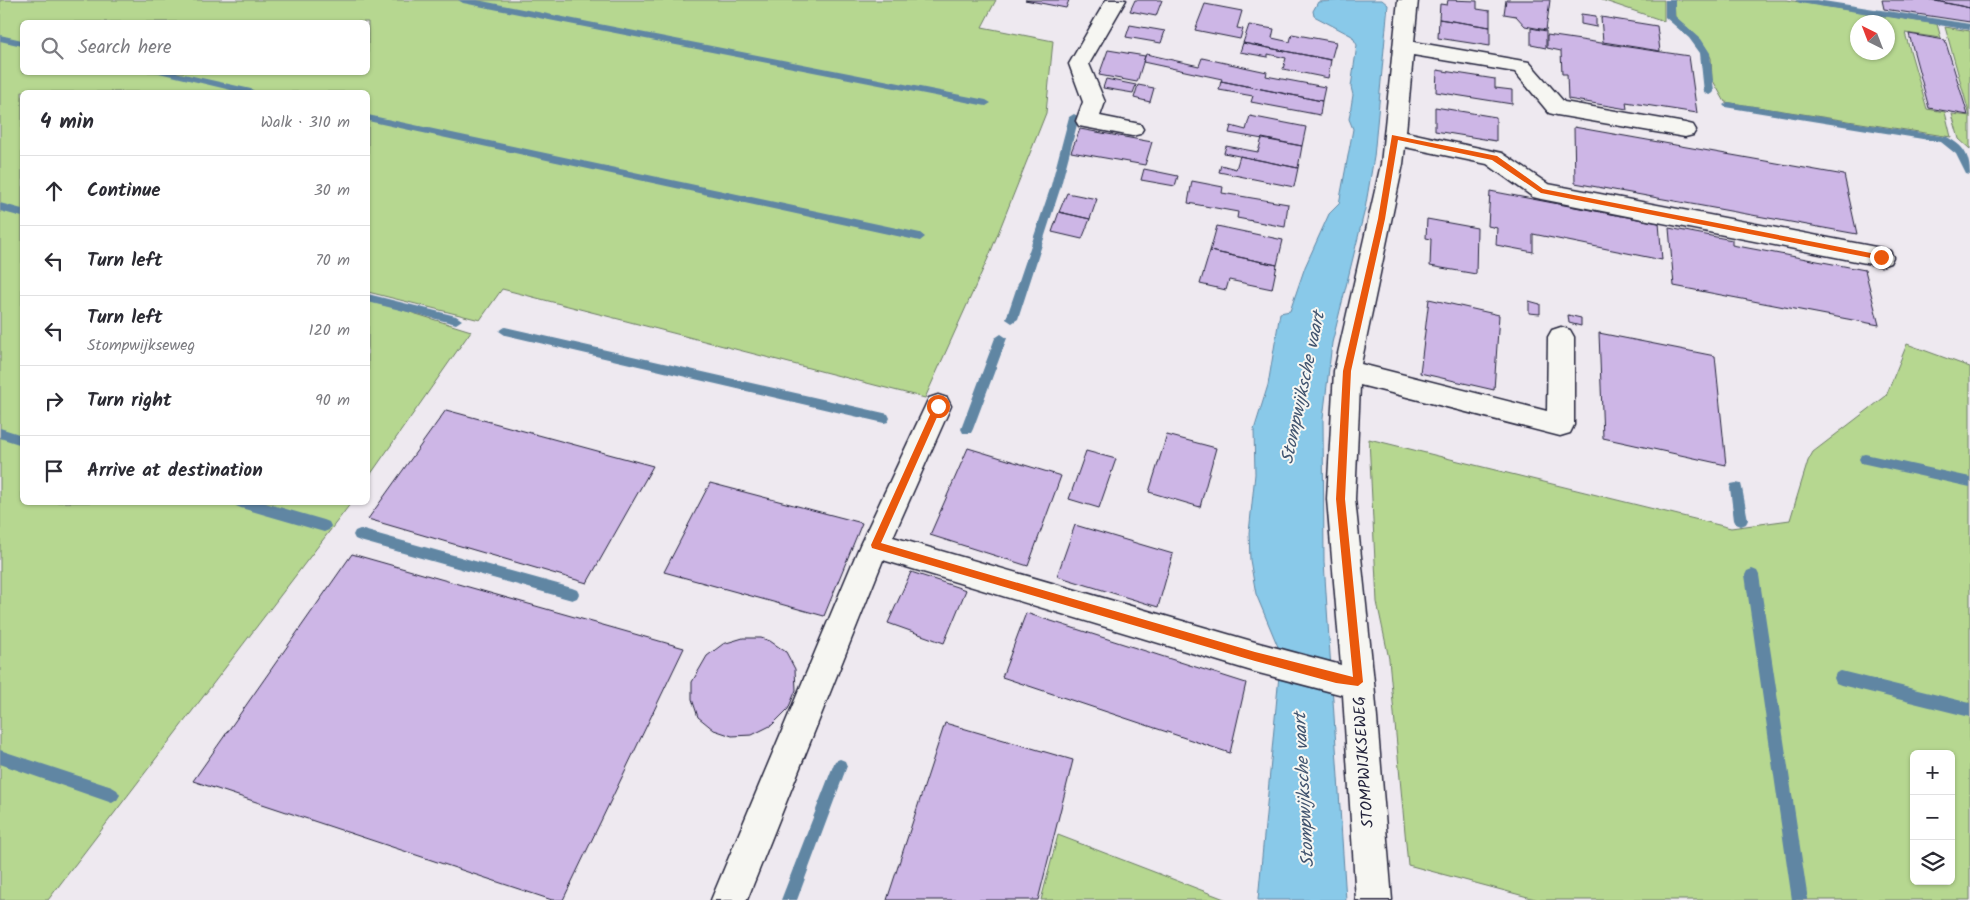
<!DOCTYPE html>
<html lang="en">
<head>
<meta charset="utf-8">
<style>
	:root { --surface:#fff; --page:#f7f7f7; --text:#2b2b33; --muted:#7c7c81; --line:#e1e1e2 }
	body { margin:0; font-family:Kalam,sans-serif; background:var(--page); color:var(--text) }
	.controls { position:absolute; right:15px; bottom:15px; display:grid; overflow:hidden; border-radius:8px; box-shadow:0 1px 4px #0004 }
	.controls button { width:45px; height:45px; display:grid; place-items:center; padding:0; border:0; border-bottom:1px solid var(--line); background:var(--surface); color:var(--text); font:25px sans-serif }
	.compass { position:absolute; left:1850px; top:15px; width:45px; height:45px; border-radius:50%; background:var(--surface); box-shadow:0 1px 4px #0004; rotate:318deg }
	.stop { position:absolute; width:15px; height:15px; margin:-11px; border:4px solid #ea580c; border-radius:50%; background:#fff }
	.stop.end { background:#ea580c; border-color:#fff; box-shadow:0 1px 5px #0008 }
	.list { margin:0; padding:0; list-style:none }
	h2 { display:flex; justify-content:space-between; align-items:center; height:65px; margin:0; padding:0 20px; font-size:21px }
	h2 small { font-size:16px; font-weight:400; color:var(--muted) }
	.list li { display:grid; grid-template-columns:32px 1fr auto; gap:15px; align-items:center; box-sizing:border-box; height:70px; padding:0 20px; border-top:1px solid var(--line) }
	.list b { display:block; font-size:19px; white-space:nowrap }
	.list p { margin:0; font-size:16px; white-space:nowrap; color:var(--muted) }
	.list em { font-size:16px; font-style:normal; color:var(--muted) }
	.icon { flex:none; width:28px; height:28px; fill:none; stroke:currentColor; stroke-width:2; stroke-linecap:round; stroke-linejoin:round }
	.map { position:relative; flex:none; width:1970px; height:900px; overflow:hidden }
	.search { position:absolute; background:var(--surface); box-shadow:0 1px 4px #0004; left:20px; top:20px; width:350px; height:55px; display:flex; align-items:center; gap:12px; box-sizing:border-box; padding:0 18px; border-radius:8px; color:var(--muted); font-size:19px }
	.panel { position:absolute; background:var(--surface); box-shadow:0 1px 4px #0004; left:20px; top:90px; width:350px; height:415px; border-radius:8px }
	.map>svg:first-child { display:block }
</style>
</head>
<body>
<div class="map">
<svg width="1970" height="900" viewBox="0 0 1970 900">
	<rect width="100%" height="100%" fill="#eee9f0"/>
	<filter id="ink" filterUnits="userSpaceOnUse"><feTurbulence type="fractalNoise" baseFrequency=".02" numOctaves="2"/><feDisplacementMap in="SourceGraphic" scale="10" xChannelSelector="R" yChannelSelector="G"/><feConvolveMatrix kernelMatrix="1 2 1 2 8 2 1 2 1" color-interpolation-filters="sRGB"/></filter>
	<g filter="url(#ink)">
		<path fill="#b6d790" stroke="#6c7c66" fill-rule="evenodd" d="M0 0H996L982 27 1053 41 1046 113 989 256 925 398 502 289 480 320 368 292V92H22V502L351 503 48 900H0ZM22 22H368V72H22Z
			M1602 0H1664V21Z
			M1674 0H1787L1937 24 1941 38 1905 33 1927 109 1945 112 1951 137 1725 102 1712 79 1711 58 1704 45 1675 17ZM1858 22H1888V52H1858Z
			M1945 27 1970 31V149L1959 139 1952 114 1970 116Z
			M368 299 471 331 368 478Z
			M1907 344 1970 367V900H1539L1408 865 1389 659 1377 602 1369 439 1731 528 1790 520 1808 461 1813 452 1886 396ZM1914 754H1951V881H1914Z
			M1058 835 1227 900H1041Z"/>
		<path fill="#89c9e9" stroke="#6086a3" d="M1345 0H1382L1388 5 1374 157 1365 209 1332 343 1323 419 1324 562 1346 900H1258L1281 654 1256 594 1250 560 1249 533 1255 474 1254 430 1268 385 1280 313 1290 311 1305 267 1329 214 1339 204 1353 129 1349 119 1353 95 1351 87 1357 45 1352 36 1314 16 1313 11 1318 2Z"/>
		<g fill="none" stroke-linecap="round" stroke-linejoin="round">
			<path fill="#6086a3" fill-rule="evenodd" d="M458 0H477L986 100 991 103 986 106 463 3Z
				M1665 0H1675V16L1701 39 1710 53 1714 92 1712 94 1709 95 1704 92 1700 53 1689 38 1665 17Z
				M1795 0H1817L1970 24V30L1800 3Z
				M0 35 22 40V46L0 41Z
				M155 72H175L251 89 256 92H239Z
				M1728 102 1947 137C1964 146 1970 155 1970 175L1966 174 1956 154 1941 142 1725 107 1723 105Z
				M1074 114 1079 117 1060 189 1018 319 1012 323 1006 319 1050 189 1069 117Z
				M368 115 920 233 925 237 920 241 368 121Z
				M0 203 22 209V217L0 211Z
				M368 294 456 316 462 320 456 324 368 302Z
				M505 327 884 413 888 414 890 418 888 422 884 423 505 335 499 331Z
				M1001 334 1007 338 973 429 971 433H963L961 429 995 338Z
				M0 428 22 435V445L0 438Z
				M1865 454 1970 477V487L1861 463 1859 459 1861 455Z
				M1736 483 1741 484 1742 488 1748 520 1746 524 1741 526 1736 524 1734 520 1730 488 1731 484Z
				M235 502H262L324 520 329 522 331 526 329 530 324 532 241 508 236 506Z
				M360 529 572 588 577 590 579 594 577 598 572 600 360 541 355 539 353 535 355 531Z
				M1752 569 1757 571 1759 575 1808 900H1792L1745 575 1747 571Z
				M1841 671 1970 703V717L1841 685 1836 683 1834 678 1836 673Z
				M0 750 112 787 117 790 120 795 117 800 112 803 0 764Z
				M840 759 845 761 847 766 797 900H781L833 766 835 761Z"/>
		</g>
		<path fill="#cdb6e6" stroke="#22223b" d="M1025 0H1069L1066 8Z
			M1135 0H1162L1156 16 1130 11Z
			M1448 0 1477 1V9L1490 11V27L1439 19 1440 4 1447 5Z
			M1506 0H1550L1546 30 1525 26 1516 16 1504 14Z
			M1882 0H1933L1970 8V22L1884 9Z
			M1935 0H1970V8L1935 1Z
			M1205 4 1242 11 1237 28 1243 29 1240 39 1195 30Z
			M1581 14 1596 16V27L1581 24Z
			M1601 17 1657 26 1660 51 1603 42Z
			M1439 19 1490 27V46L1438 38Z
			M1130 25 1165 31 1161 43 1126 37Z
			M1249 25 1274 29 1272 38 1290 42 1292 34 1336 42 1331 60 1243 43Z
			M1531 28 1546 31V48L1531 45Z
			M1909 34 1945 40 1968 115 1929 108Z
			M1547 35 1689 56 1697 113 1626 102 1627 109 1568 99 1567 74H1562L1561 51 1547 48Z
			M1243 43 1331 60 1328 78 1283 69 1286 58 1268 54V57L1240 52Z
			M1108 50 1145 56 1137 82 1099 75Z
			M1146 54 1199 66 1202 58 1267 72 1266 76 1325 87 1322 101 1221 81 1222 79 1143 62Z
			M1437 70 1495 79V88L1512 90V104L1436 92Z
			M1106 79 1136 85 1133 93 1103 88Z
			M1221 81 1322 101 1320 115 1251 102 1253 96 1219 90Z
			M1138 85 1154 88 1150 102 1134 98Z
			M1435 107 1496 117V141L1435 131Z
			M1250 116 1306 127 1302 146 1229 133 1231 126 1246 130Z
			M1574 127 1844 175 1857 234 1575 183Z
			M1080 129 1152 142 1145 165 1071 152Z
			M1262 138 1302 146 1298 168 1224 153 1226 146 1258 152Z
			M1240 156 1298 168 1294 187 1219 172 1221 165 1236 169Z
			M1144 169 1178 176 1175 186 1141 180Z
			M1192 181 1223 187 1222 193 1288 204 1285 227 1237 218 1238 212 1188 203Z
			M1490 191 1659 223 1662 260 1533 234V252L1496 245 1497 228 1488 226Z
			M1067 193 1097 199 1090 219 1059 212Z
			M1059 212 1090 219 1082 239 1052 232Z
			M1427 219 1477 228 1476 274 1430 266 1431 239 1426 238Z
			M1217 226 1283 240 1277 265 1210 251Z
			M1669 228 1732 240V245L1865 270 1879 325 1674 286Z
			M1210 251 1277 265 1272 289 1229 280 1226 290 1200 284Z
			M1429 299 1499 315 1494 390 1420 373Z
			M1529 301 1540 304V314L1529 313Z
			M1568 315 1581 318V326L1569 323Z
			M1599 333 1715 356 1726 465 1603 438Z
			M446 410 653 466 587 583 368 519Z
			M1167 435 1216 448 1200 507 1149 492Z
			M968 448 1061 476 1028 566 930 535Z
			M1086 451 1116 459 1099 508 1069 499Z
			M710 483 862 523 824 616 664 572Z
			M1075 525 1173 554 1158 607 1057 576Z
			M352 554 684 648 563 900H552L193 781Z
			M911 572 966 590 944 643 888 623Z
			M1026 613 1246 683 1230 753 1002 677Z
			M743 638H761L770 641 786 652 795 669 796 690 788 709 772 725 752 735 732 736 714 730 698 717 692 699V682L707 656 723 644Z
			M945 723 1073 760 1038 900H887Z"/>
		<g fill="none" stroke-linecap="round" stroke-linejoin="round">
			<defs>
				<path id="minor" d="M1106 0H1126L1089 64 1105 102 1100 116 1140 124 1143 129 1140 134 1132 136 1079 126 1076 121 1083 102 1069 64Z
					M1398 0H1418L1414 42 1529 62 1564 102 1685 123 1693 125 1696 130 1693 135 1685 137 1557 115 1549 113 1515 72 1413 55 1406 132 1502 153 1548 184 1881 248 1890 251 1893 257 1890 263 1881 266 1541 199 1533 197 1487 164 1405 147 1403 164 1361 364 1547 411 1548 337 1552 330 1561 327 1570 330 1574 337V425L1570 433 1560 436 1360 385 1355 499 1374 682 1392 900H1356L1343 695 1255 672 883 560 747 900H711L860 545 929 398 938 395 947 398 951 406 893 537 1255 642 1341 665 1327 499 1334 371 1381 164Z"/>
			</defs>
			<use href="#minor" stroke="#22223b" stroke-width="3"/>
			<use href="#minor" fill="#f6f6f2" fill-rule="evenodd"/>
		</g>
	</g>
	<path fill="#ea580c" d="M1392 135 1497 156 1543 189 1881 255 1885 257 1881 260 1541 193 1492 160 1398 140 1385 219 1351 371 1345 499 1363 682 1358 686 1336 683 1255 661 872 548 871 545 934 406 938 403 942 406 881 543 1255 652 1353 677 1336 499 1343 371 1378 219Z"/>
	<g text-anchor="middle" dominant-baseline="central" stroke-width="4" stroke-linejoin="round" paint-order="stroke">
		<g font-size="16" fill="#22223b" stroke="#f6f6f2">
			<text transform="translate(1364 762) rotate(-94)">STOMPWIJKSEWEG</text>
		</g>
		<g font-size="18" font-style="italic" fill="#41546f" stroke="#f6f6f2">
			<text transform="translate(1304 388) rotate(-78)">Stompwijksche vaart</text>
			<text transform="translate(1305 790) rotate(-93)">Stompwijksche vaart</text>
		</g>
	</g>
</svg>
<div class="controls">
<button>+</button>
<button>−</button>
<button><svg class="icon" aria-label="layers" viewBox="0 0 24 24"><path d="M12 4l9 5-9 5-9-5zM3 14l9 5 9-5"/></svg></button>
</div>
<svg class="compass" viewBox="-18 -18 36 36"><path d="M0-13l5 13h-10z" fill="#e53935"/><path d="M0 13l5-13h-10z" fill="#7c7c81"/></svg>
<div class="stop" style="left:938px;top:406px"></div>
<div class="stop end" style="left:1881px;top:257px"></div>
<div class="search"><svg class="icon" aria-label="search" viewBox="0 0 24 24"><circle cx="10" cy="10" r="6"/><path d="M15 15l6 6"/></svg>Search here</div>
<section class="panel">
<h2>4 min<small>Walk · 310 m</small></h2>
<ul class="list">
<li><svg class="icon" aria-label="ahead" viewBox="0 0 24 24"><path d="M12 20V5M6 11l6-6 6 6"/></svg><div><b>Continue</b></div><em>30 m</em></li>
<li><svg class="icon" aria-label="left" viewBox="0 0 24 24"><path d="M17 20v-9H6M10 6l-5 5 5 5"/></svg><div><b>Turn left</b></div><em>70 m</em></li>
<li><svg class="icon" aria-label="left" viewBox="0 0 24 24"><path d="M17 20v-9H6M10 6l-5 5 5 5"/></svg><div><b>Turn left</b><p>Stompwijkseweg</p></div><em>120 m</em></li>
<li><svg class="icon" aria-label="right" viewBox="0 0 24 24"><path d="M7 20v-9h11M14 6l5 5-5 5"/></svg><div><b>Turn right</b></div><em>90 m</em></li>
<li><svg class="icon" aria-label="arrive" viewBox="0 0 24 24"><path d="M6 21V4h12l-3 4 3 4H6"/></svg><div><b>Arrive at destination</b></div></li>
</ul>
</section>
</div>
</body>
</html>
